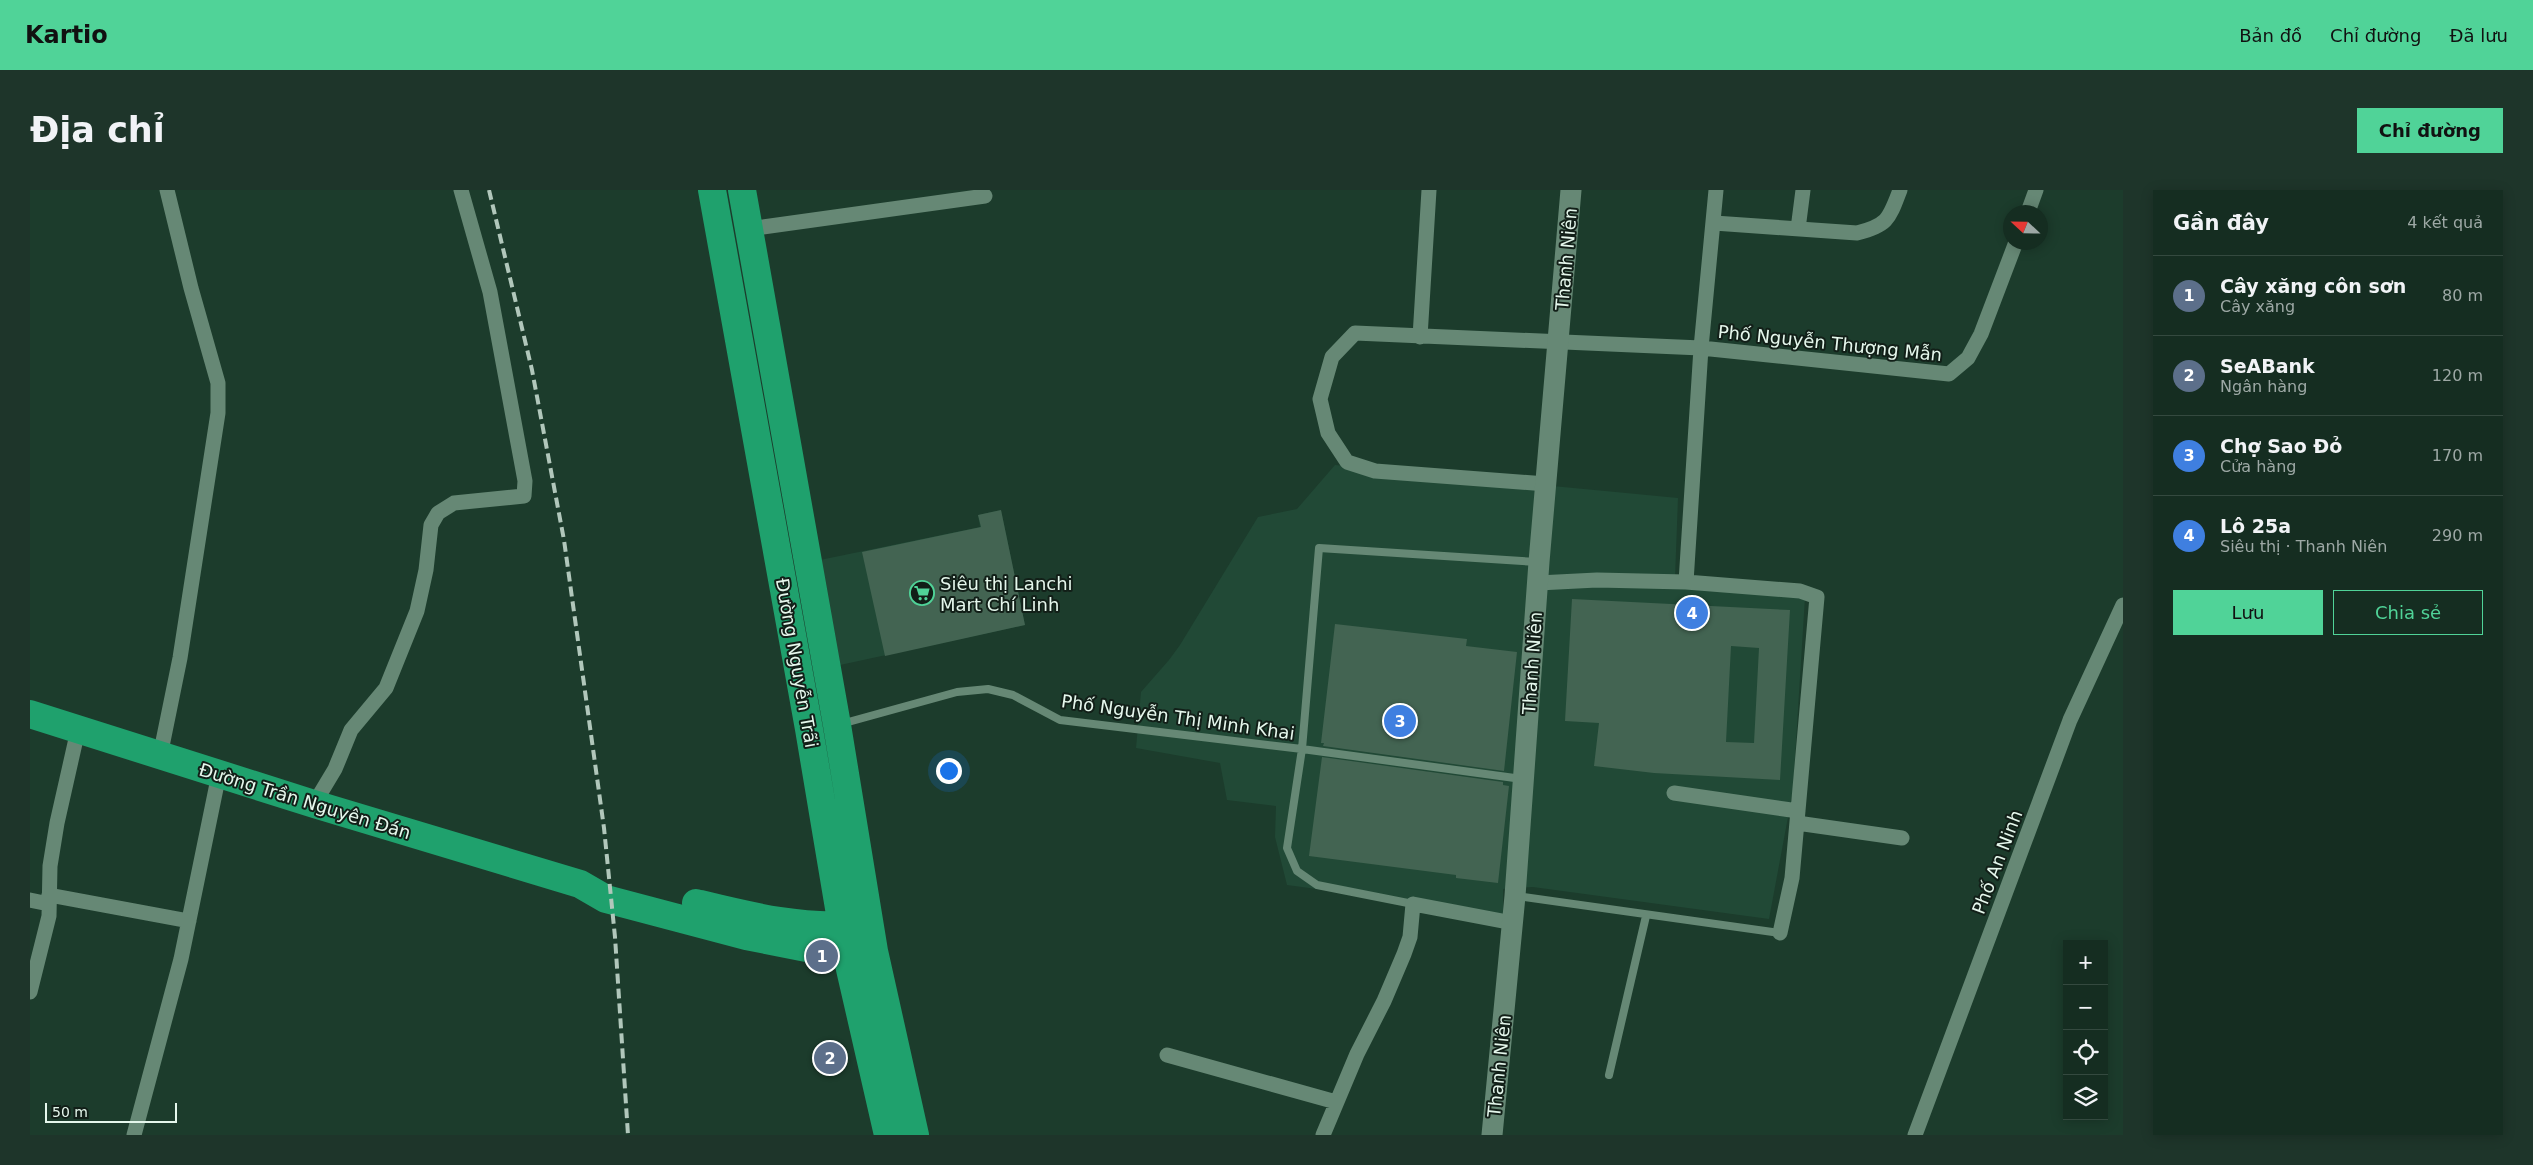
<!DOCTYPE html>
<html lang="vi">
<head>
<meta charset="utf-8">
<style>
	:root { --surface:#152d21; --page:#1e352a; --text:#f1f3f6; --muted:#9da8a5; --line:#34493f; --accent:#50d398 }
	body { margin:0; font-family:"DejaVu Sans",sans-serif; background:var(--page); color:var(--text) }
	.controls { position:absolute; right:15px; bottom:15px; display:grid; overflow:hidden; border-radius:0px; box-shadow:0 2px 12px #0003 }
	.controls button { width:45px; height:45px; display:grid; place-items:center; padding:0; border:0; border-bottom:1px solid var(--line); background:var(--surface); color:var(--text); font:25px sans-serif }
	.compass { position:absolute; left:1973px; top:15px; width:45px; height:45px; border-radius:50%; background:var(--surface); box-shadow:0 2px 12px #0003; rotate:292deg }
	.scale { position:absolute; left:15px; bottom:12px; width:132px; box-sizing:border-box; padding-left:5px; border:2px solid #e5f7ec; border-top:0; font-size:14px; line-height:18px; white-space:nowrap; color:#e5f7ec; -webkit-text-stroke:4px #121f18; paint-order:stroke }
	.you { position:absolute; left:918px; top:580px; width:18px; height:18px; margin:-12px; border:4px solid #fff; border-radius:50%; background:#1a73e8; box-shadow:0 0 0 8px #1a73e833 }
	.badge { display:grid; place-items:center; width:32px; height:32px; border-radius:50%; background:var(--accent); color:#fff; font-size:16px; font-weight:700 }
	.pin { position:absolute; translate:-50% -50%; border:2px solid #fff; box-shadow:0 1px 5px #0006 }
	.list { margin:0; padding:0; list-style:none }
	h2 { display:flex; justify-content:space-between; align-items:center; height:65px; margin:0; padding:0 20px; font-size:21px }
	h2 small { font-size:16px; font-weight:400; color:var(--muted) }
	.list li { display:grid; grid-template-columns:32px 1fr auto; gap:15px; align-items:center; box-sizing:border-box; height:80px; padding:0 20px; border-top:1px solid var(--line) }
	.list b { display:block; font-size:19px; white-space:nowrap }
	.list p { margin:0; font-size:16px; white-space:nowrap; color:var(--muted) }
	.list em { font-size:16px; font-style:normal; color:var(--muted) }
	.actions { display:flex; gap:10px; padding:15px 20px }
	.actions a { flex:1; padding:11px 0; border:1px solid var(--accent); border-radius:0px; text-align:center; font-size:18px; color:var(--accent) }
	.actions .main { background:var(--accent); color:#111 }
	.icon { flex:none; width:28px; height:28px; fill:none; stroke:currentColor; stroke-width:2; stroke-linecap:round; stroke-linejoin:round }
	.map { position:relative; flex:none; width:2093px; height:945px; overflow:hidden; border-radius:0px }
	header { display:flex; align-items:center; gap:30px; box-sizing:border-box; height:70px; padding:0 25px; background:var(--accent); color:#111 }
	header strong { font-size:24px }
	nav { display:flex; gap:28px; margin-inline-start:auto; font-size:18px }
	.intro { display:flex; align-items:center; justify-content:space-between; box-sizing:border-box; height:120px; padding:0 30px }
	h1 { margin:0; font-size:35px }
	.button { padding:12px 22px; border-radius:0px; background:var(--accent); color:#111; font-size:18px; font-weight:700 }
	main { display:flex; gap:30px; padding:0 30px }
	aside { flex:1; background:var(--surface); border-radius:0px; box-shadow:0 2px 12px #0003 }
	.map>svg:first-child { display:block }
</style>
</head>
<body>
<header>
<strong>Kartio</strong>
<nav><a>Bản đồ</a><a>Chỉ đường</a><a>Đã lưu</a></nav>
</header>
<div class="intro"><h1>Địa chỉ</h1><a class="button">Chỉ đường</a></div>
<main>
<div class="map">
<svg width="2093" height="945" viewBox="0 0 2093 945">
	<rect width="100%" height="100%" fill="#1c3c2c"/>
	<path fill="#214936" d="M1305 275 1648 308 1645 388 1775 407 1763 600 1739 729 1503 697 1473 699V724L1257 695 1245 647 1246 616 1197 610 1190 573 1106 558 1111 502 1139 470 1150 455 1228 327 1267 319Z
		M971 320 995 435 810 475 790 370 950 337 948 325Z"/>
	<path fill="#436452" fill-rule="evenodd" d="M971 320 995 435 855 466 832 362 951 337 948 325Z
		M1542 409 1760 420 1750 590 1624 583 1564 576 1569 533 1535 531ZM1701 456 1729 458 1724 553 1696 552Z
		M1305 434 1437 449 1436 456 1487 462 1474 581 1293 556 1294 553H1291Z
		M1292 567 1473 592V595L1479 596 1468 693 1426 688V685L1279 666Z"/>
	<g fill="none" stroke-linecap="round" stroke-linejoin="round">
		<path stroke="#668875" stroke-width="8" d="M811 534 927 502 958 499 983 505 1030 530 1272 559 1492 589
			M1487 706 1750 743
			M1383 714 1287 695 1267 681 1257 658 1272 559 1289 358 1507 372
			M1579 885 1616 726"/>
		<path stroke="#668875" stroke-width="15" d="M1686 0 1671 158 1656 392 1770 401 1787 407 1762 688 1750 743
			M1998 22 2006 0
			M1684 33 1827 43C1858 35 1859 29 1870 0
			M719 39 955 6
			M1768 39 1773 0
			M1390 147 1399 0
			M1516 294 1345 281 1317 272 1298 243 1290 209 1302 167 1325 143 1671 158 1919 184 1938 168 1951 144 1986 52
			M1508 393 1567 390 1656 392
			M130 566 150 468 188 223V193L161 98 137 0
			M1644 603 1768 621
			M284 614 305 579 321 540 356 498 387 421 396 380 401 335 408 323 424 313 494 306 495 291 460 102 431 0
			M1767 633 1872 648
			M19 705 159 731
			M0 710 19 714
			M0 802 19 726 20 676 27 633 48 540
			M1137 865 1306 912
			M104 945 151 769 189 584
			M1293 945 1327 864 1354 811 1374 764 1380 747 1383 714 1483 733
			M1885 945 2040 530 2093 415"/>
		<path stroke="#668875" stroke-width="21" d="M1462 945 1485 706 1509 372 1541 0"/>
		<path stroke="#1fa16d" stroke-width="28" d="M682 0 779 539 817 766 858 945
			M712 0 807 535 844 761 885 945
			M0 524 284 614 550 694 576 709 716 746 817 766 834 763
			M666 713C719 726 774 740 829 734"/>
		<path stroke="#b1c7bb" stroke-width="4" stroke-dasharray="10 5" stroke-linecap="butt" d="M459 0 502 180 534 350 574 638 585 747 598 945"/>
	</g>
	<defs>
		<symbol id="supermarket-ring" viewBox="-11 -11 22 22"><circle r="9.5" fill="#121f18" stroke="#50d398" stroke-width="1.5"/><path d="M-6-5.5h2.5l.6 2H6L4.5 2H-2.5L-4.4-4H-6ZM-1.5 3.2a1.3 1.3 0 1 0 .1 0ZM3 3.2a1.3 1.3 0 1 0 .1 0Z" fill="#50d398"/></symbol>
	</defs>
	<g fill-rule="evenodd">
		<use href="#supermarket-ring" x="878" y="389" width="28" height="28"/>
	</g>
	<g text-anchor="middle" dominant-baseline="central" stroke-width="4" stroke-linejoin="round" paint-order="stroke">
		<g font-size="18" fill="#e5f7ec" stroke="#121f18">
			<text transform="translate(1536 69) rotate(-85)">Thanh Niên</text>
			<text transform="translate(1800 153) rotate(6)">Phố Nguyễn Thượng Mẫn</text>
			<text transform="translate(767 473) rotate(80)">Đường Nguyễn Trãi</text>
			<text transform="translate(1502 473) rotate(-86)">Thanh Niên</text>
			<text transform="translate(1148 527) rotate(8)">Phố Nguyễn Thị Minh Khai</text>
			<text transform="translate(275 611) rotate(17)">Đường Trần Nguyên Đán</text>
			<text transform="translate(1967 672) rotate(-69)">Phố An Ninh</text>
			<text transform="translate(1469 876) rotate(-84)">Thanh Niên</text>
		</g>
		<g font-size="18" fill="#e5f7ec" stroke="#121f18" text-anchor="start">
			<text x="910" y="393">Siêu thị Lanchi<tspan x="910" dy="21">Mart Chí Linh</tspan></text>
		</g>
	</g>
</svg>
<div class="controls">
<button>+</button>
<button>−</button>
<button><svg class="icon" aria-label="locate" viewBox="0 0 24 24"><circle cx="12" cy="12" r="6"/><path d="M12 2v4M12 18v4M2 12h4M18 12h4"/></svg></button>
<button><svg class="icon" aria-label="layers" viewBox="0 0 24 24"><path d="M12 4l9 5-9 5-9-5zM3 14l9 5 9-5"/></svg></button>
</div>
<svg class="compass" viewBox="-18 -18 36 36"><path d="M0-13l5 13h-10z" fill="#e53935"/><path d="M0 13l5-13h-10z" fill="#9da8a5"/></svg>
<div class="scale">50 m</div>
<div class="you"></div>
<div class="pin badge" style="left:792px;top:766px;background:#5c6f8a">1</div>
<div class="pin badge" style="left:800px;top:868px;background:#5c6f8a">2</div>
<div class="pin badge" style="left:1370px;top:531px;background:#3f7fe0">3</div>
<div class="pin badge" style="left:1662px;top:423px;background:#3f7fe0">4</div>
</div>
<aside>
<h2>Gần đây<small>4 kết quả</small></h2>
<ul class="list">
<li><span class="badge" style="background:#5c6f8a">1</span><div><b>Cây xăng côn sơn</b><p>Cây xăng</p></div><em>80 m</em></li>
<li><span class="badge" style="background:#5c6f8a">2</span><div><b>SeABank</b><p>Ngân hàng</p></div><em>120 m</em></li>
<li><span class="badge" style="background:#3f7fe0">3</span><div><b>Chợ Sao Đỏ</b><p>Cửa hàng</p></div><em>170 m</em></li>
<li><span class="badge" style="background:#3f7fe0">4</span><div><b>Lô 25a</b><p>Siêu thị · Thanh Niên</p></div><em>290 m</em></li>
</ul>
<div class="actions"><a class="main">Lưu</a><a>Chia sẻ</a></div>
</aside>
</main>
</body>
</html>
